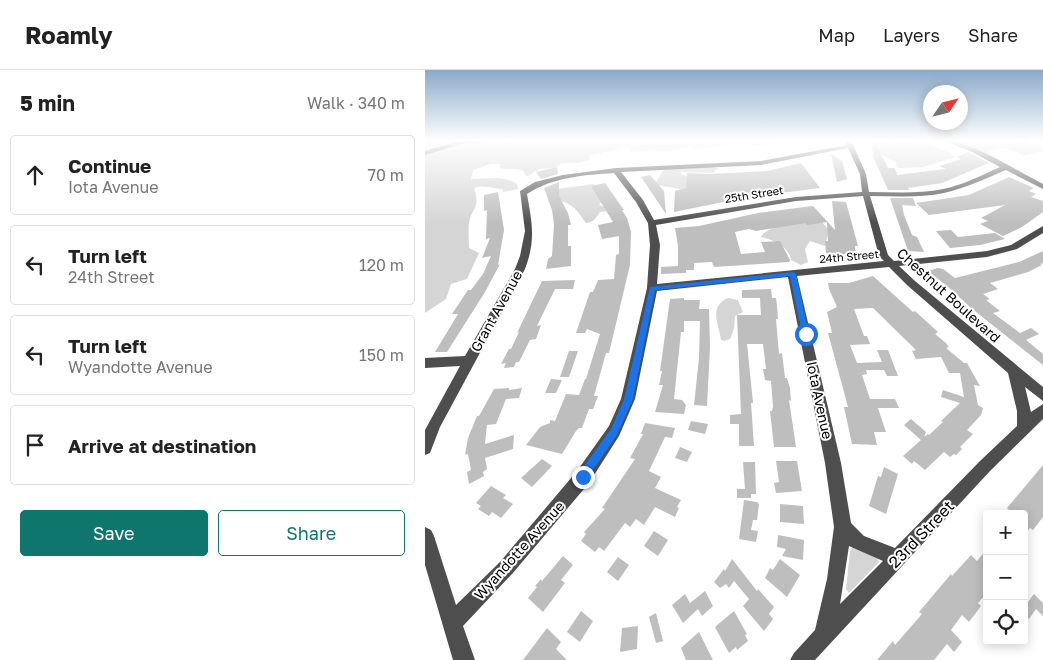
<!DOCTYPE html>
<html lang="en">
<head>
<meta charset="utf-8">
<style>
	:root { --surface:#fff; --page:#f2f2f2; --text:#222; --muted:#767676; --line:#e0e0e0; --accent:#0f766e }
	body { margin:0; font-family:"Golos Text",sans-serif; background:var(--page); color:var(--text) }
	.controls { position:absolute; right:15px; bottom:15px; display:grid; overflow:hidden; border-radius:5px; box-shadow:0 2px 12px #0003 }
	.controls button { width:45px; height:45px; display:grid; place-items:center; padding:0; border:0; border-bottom:1px solid var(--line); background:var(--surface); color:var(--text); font:25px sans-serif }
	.compass { position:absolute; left:498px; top:15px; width:45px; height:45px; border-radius:50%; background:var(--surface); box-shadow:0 2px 12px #0003; rotate:55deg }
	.stop { position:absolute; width:15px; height:15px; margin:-11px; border:4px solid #1a73e8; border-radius:50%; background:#fff }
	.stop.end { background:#1a73e8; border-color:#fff; box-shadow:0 1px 5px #0008 }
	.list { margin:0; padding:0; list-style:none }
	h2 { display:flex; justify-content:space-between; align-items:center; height:65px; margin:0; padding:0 20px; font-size:21px }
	h2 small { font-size:16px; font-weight:400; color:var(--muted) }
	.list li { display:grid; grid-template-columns:32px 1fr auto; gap:15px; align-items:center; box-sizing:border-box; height:80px; margin:0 10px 10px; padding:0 10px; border:1px solid var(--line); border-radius:5px }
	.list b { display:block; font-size:19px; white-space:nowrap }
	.list p { margin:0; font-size:16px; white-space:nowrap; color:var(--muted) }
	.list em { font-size:16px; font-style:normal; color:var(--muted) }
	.actions { display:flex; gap:10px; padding:15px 20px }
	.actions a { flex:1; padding:11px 0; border:1px solid var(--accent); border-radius:5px; text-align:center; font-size:18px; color:var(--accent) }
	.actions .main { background:var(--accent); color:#fff }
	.icon { flex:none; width:28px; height:28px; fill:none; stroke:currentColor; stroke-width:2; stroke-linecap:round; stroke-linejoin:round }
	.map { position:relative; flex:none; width:618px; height:590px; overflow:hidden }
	header { display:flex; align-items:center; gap:30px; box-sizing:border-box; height:70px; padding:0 25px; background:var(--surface); border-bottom:1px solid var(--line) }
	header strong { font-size:24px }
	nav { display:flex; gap:28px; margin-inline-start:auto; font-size:18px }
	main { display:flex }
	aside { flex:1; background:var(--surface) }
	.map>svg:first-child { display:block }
</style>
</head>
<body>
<header>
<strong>Roamly</strong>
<nav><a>Map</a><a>Layers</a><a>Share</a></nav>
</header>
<main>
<aside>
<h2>5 min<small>Walk · 340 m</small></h2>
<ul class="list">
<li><svg class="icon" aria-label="ahead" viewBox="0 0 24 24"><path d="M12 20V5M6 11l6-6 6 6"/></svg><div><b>Continue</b><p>Iota Avenue</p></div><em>70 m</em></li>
<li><svg class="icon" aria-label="left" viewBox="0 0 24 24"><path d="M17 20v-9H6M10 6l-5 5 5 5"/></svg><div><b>Turn left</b><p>24th Street</p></div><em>120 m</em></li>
<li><svg class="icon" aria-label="left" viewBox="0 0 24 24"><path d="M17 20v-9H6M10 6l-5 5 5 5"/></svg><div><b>Turn left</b><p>Wyandotte Avenue</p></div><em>150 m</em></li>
<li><svg class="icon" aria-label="arrive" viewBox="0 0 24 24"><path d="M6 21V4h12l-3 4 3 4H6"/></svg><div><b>Arrive at destination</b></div></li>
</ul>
<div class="actions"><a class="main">Save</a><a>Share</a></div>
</aside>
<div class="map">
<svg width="618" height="590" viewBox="0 0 618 590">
	<rect width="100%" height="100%" fill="#fff"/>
	<path fill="#d5d5d5" d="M0 70H350L348 74 341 76 312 74 273 79 264 77 241 81 226 80 206 82 204 77 165 85V90L152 93H137L130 98 114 99 103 106 100 105 99 101 92 99H77L75 98V94H66L48 100 46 109C61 109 80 105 92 114L93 119 78 122V119C69 119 59 114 49 118 56 139 47 136 44 153 43 161 44 170 44 178L54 183 42 209 26 214 21 229 0 243Z
		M455 70C475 70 515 74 530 87L498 97 474 98 471 95 472 93 452 82 448 73 457 72Z
		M527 70H599L605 74 618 75V81L597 86C586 77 575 77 562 82L568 86 565 87Z
		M284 97 293 98 288 103 254 102 264 108 260 120 233 115 231 112 238 101 243 99Z
		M169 114 178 129 174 135 183 138 184 141 175 142C171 148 169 152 161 153 150 137 147 133 128 129L131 119Z
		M394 149 404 160 400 176 385 171 380 179 383 192 376 195 366 190C363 175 350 171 336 167 343 154 379 151 394 149Z
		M303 228 313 230 318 242 310 246 309 259 305 269 299 271 296 270C294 254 283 237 303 228Z
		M428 475 453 489 454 492 424 523 421 519 425 481Z"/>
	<path fill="#bebebe" d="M451 74 463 98H470L472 105 521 99 514 96 536 89 531 87 543 82 564 93 517 113 483 118 484 120H463L447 84H449L446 76Z
		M406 84 417 91 422 109 412 112Z
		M376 93 395 118 318 128 249 142 250 121 261 118 262 103 285 104 342 101Z
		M132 97 133 104 116 109 111 102Z
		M225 105 239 121 241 144 216 107Z
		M584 107 609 118 604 121 611 124 606 127 618 131V142L597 157 578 166 555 154 563 151 556 148 580 135 504 145 491 133 544 125Z
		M134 112V126L143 143 146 155H143V176H146V196L121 199 123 189 127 186 129 155 127 140 119 118Z
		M180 113 199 140H197L202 148 206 162 205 195 184 283H181L169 326H173L168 339H164L157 358H154L151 361 137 384 101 375 115 357 125 353V350L130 351 141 324 154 325 160 309H161L175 264 162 259 160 263H151L165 222H168L173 210 189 209 191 185 194 184V166L177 169 173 155 188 152 166 116Z
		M73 122 79 160 73 195 75 194 60 222 22 282H10L33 244H27L43 220H46L58 204 66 186 57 188 65 168 61 169 62 140 59 141V125Z
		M465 128H488L491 136 477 135 479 145 487 165 492 167 499 182 483 181Z
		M407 131 421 132 433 176H430L431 185 401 183 400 171H403L402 152 382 155 381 153 331 161 324 159 310 162 316 184 340 182 336 172 355 171 365 190 364 192 289 197 287 192 269 193V200H261V203L236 204V197L253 196V176L250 158 274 156 333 143 387 136 389 137 410 160Z
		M526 160 533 167 570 163 580 169 555 175 525 178 511 161Z
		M618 181V193L615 194 617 195 603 202 565 213 573 219 558 224 565 229 561 230 575 241 568 243 595 263 606 258 614 264 601 270 618 284V295L546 238 532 225H533L503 201 513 198 518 199 530 208 594 192Z
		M448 206 488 242 490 241 513 262 510 264 521 273 524 277 521 278 539 293H542L555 316 549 315 553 335 558 338 556 345 542 360 548 364 535 377 537 379 531 385 529 384 525 387 519 382 500 400 489 391 487 394 478 386 496 370 479 355 486 349 501 362 499 367 503 364 504 365 518 352 516 351 535 333 516 327 518 320 539 327 535 303H524L516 287 491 289 487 281 491 280 448 238 429 239 439 266H442L445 274 425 275 432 293 457 292 452 280H463L473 306H462L459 300H441L442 304 437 305 445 329H470L474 338H453L461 362H449L452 375 427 374 419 337H423L403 263H407L402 242 412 237 404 219 403 213H424Z
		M150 210 148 219H130L112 256 116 255 111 269 105 270 94 292H91L89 297 79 298 81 293 76 294 84 279H86L94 262 92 263 117 211Z
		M346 219 347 228H351L352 236 353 249H351L354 284 357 283 360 308H362L365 318 366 331 364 330 371 377H349L345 341H347L348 336 346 311 340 310 338 299H341L338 274H322L328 333H326L329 376H314V354H305V345L316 344 312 245H336L335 228H317V220Z
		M259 228V230H275L274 239H284L285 277 282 336 269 335 274 288 275 251H259V262H256L249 329 257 330 261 335 259 344 230 342 238 315H234L237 301H235L245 229Z
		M144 281H153L144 307H135Z
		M126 309 137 310 131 323H120Z
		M84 318V320L97 318 94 328 81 329 71 354 62 355 60 374 89 365 88 379 60 388 62 399 58 402 59 406 44 414 42 402 46 400 43 384 40 385 43 368 52 346H54L69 319Z
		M266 351 283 354 280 364 263 360Z
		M220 353 250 358 247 368 240 367 224 401 236 407 230 418 256 430 252 437 254 438 250 447 230 437 219 455 211 449 205 457 200 453 179 481 174 477 170 482 156 471 161 464 159 462 180 439 177 438 210 389 205 388 218 364H216Z
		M255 377 267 382 262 392 250 388Z
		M117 389 127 396 107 417 96 408Z
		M351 391H372L377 421 351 423 349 413 354 412Z
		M318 392H330L331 424H326V428H312V419H320Z
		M618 395V447L608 460 605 458 599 465V444H589L582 438Z
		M459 397 473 404 461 444 444 436 453 406 456 407Z
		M66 416 81 425 78 428 88 434 76 448 67 442 64 446 53 439 56 436 51 433Z
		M319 430 332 432 334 434 332 450H328L326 460 333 461 331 472 314 469Z
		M355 434 378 436 379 454 355 452Z
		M229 461 243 470 233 486 219 476Z
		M353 465 379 470 378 490 357 486 361 479 352 477Z
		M562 479V523L553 533 556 536 544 552 537 545 526 560 537 572 529 582 522 574 509 590H452L468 571 470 575 497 544 494 542 526 504 527 506 546 485 552 491Z
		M138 486 148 495 136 510 140 513 118 542 103 528 112 517 110 516 116 509 117 511Z
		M193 487 204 495 193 511 182 502Z
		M307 489 332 521 333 519 349 537 344 544 348 549 339 561 318 536 324 529 309 511 304 518 301 514 295 518 289 512 299 499 300 501Z
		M355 489 375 505 362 527 340 508 345 498 348 500Z
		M280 521 288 536 277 546 273 539 258 553 247 535 260 524 265 533Z
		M609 524 618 533V546L611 539 604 549 599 545V537Z
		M156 541 168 551 155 572 142 562Z
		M309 541 322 564 320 565 323 571 312 580 311 577 304 583 290 557Z
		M231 543 238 571 231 573 224 547Z
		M213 556 212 579 195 582 197 558Z
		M122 558 136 572 131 579 142 590H98Z
		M274 562 288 590H261L256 578Z"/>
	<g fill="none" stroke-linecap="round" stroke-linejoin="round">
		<path fill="#4e4e4e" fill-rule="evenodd" d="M37 70H78L37 74 0 85V81Z
			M420 70H426L441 104 444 122C469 122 494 124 518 119 538 115 557 105 575 97L545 81 517 70C545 70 592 101 618 114V119L581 100C560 109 540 118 519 123 495 128 470 126 445 126L463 185 469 191 562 181 586 175 618 156V163L592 179 562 187 474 196 490 211 618 317V331L600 317 606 342 618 334V349L565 401 390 590H365L369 583 390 560 402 509 409 457 400 393 363 207 232 221 210 329 194 366 164 413 87 504 38 556 50 590H28L0 495V457L6 460 9 466 31 535 75 492 152 401 184 356 196 329 222 218 225 175 223 153 211 132 189 103C159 105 128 107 102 124 107 153 111 170 100 199L15 357 5 383 0 385V360L35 296 0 298V288L40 286 90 199 95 186 100 161 95 121 110 112 138 105 191 98 336 91 422 75ZM423 78 435 104 437 122 371 127 229 150 218 130 196 102 336 95ZM438 126 454 186 459 191 232 214 235 175 231 155 371 131ZM464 197 482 215 583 303 592 341V356L555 391 470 478 439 466 426 453 416 393 372 206ZM424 476 458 491 415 534Z"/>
	</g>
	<linearGradient id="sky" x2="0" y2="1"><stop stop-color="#89aaca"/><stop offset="0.46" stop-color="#fff"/><stop offset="1" stop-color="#fff" stop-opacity="0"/></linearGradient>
	<rect width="618" height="153" fill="url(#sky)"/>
	<path fill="#1a73e8" d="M368 202 371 204 384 264 381 267 377 264 365 206 230 220 208 329 192 365 161 410H154V403L186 359 199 329 225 217Z"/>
	<g text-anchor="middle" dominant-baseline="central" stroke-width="4" stroke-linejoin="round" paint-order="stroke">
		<g font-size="11" fill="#000" stroke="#fff">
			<text transform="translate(329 124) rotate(-9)">25th Street</text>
			<text transform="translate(424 186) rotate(-5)">24th Street</text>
		</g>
		<g font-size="14" fill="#000" stroke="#fff">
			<text transform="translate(524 225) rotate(42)">Chestnut Boulevard</text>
			<text transform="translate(71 241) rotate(-61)">Grant Avenue</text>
			<text transform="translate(395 330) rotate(78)">Iota Avenue</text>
			<text transform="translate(94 480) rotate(-48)">Wyandotte Avenue</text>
		</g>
		<g font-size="16" fill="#000" stroke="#fff">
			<text transform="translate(496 464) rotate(-46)">23rd Street</text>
		</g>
	</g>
</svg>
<div class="controls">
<button>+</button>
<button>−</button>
<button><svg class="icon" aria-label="locate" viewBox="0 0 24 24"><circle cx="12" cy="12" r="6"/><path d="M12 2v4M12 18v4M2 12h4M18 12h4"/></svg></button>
</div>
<svg class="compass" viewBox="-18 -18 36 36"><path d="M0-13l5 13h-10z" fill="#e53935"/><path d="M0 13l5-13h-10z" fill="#767676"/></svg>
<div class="stop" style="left:381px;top:264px"></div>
<div class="stop end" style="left:158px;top:407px"></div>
</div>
</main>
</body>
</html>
